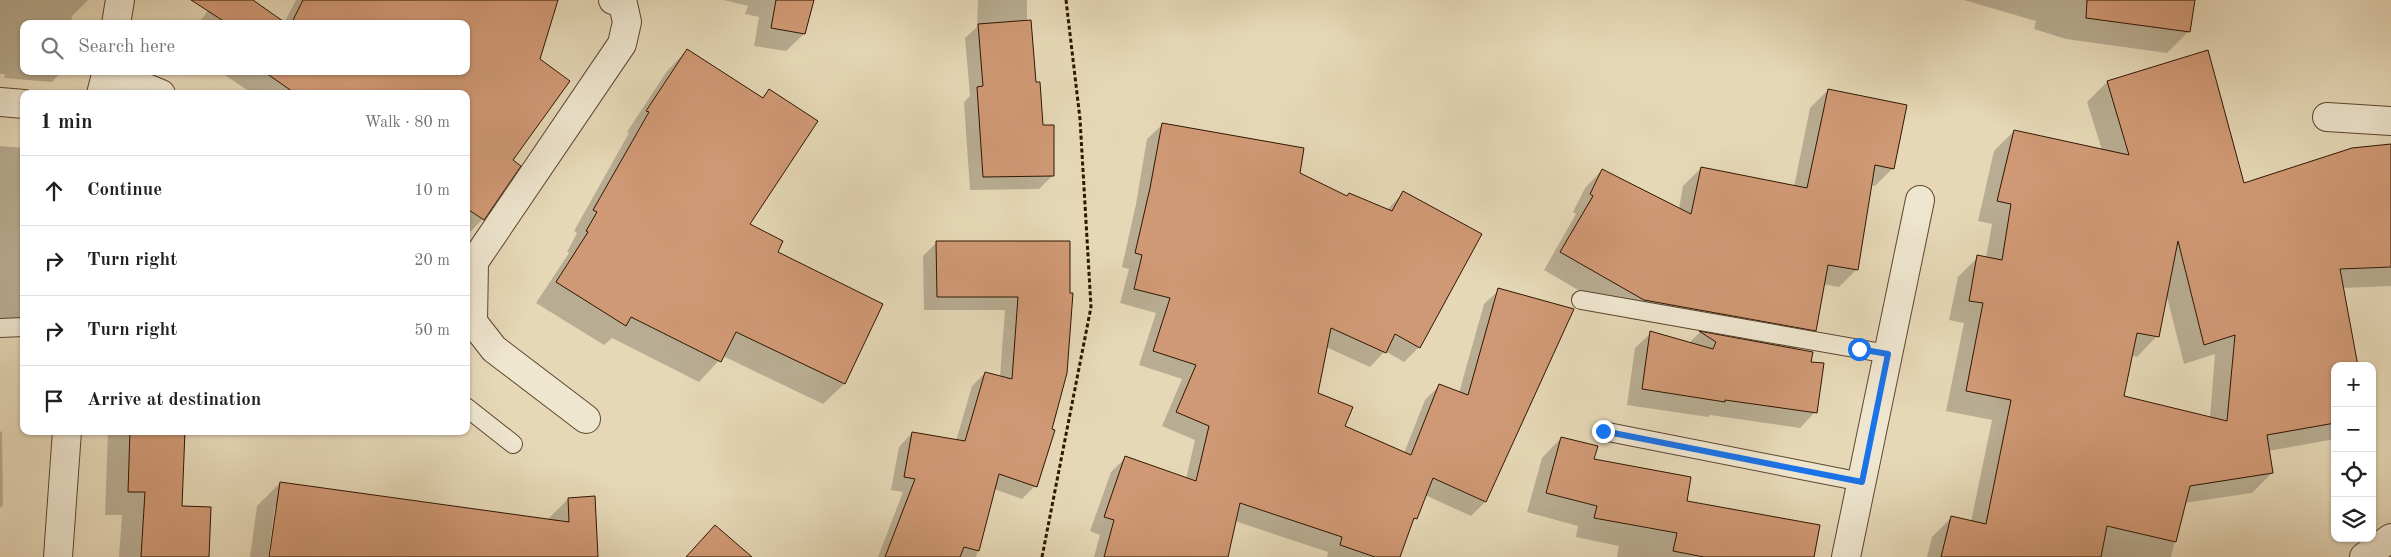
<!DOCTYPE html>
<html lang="en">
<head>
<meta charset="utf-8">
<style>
	:root { --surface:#fff; --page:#f2f2f2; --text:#202124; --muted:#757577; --line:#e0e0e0 }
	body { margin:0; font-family:"Old Standard TT",serif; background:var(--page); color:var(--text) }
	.controls { position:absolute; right:15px; bottom:15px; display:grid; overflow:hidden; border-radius:10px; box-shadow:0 1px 4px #0004 }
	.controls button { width:45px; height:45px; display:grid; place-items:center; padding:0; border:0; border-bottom:1px solid var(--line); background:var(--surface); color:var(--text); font:25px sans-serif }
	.stop { position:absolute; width:15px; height:15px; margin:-11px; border:4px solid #1a73e8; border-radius:50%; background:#fff }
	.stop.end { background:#1a73e8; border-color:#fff; box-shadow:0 1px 5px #0008 }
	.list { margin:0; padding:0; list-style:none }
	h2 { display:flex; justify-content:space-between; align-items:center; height:65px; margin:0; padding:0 20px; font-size:21px }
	h2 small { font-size:16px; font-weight:400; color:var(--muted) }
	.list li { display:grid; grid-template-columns:32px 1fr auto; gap:15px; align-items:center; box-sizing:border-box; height:70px; padding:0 20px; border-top:1px solid var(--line) }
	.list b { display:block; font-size:19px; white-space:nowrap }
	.list em { font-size:16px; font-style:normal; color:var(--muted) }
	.icon { flex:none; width:28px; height:28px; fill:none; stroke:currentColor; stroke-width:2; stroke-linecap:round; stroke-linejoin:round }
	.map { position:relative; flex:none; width:2391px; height:557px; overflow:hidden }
	.search { position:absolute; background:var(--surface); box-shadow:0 1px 4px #0004; left:20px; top:20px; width:450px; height:55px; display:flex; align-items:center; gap:12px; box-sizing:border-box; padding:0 18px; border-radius:10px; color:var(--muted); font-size:19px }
	.panel { position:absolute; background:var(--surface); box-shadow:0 1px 4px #0004; left:20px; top:90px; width:450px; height:345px; border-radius:10px }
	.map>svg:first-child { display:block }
</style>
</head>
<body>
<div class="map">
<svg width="2391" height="557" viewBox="0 0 2391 557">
	<rect width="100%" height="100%" fill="#e6d8b7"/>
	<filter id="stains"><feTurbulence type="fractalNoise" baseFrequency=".004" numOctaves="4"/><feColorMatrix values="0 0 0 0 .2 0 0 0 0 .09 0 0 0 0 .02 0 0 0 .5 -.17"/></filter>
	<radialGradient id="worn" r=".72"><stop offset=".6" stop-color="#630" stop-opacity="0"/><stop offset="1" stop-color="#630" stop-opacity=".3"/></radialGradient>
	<path fill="#0003" fill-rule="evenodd" d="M0 0H88L72 16 71 24H24V71H62L52 82 4 78 5 74H0Z
		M216 0H251L284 23 296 0H556L511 160 483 219 466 236V94H253L219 71H466V24H198Z
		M724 0H813L804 34 786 51 754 46 759 17 745 14 748 6Z
		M978 0H1027V22L1035 84 1053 175 1039 189 970 190 964 102 970 96 965 38 977 27Z
		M1964 0H2194L2189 31 2167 53 2066 39 2034 29 2036 21Z
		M687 50 762 98 769 91 748 225 776 252 881 304 844 384 823 404 723 356 699 382 612 338 604 345 536 303 569 253 567 252 577 233 574 231 629 133 627 132 667 71Z
		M2107 82 2243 184 2391 145V286L2342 288 2335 366V439L2268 451 2272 473 2252 493 2184 503 2171 557H1927L1932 537 1952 517 1971 522 1992 420 1946 411 1964 323 1949 320 1958 277 1978 257 1986 258 1992 224 1978 221 1994 151 2014 131 2102 150 2087 102ZM2166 293 2184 364 2215 354 2210 418 2123 397 2131 355 2137 357 2157 336Z
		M1828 90 1893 168 1875 186 1871 185 1857 269 1839 287 1823 284 1815 330 1795 350 1809 363 1815 412 1800 428 1710 415 1708 417 1627 405 1635 348 1651 333 1689 343 1701 331 1626 318 1544 270 1576 214 1573 212 1585 188 1602 170 1679 209 1683 186 1701 168 1794 187 1810 108Z
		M1162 125 1299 174 1347 197 1387 210 1403 193 1419 347 1404 362 1385 351 1370 367 1326 347 1317 393 1344 426 1404 453 1425 400 1440 385 1459 393 1484 304 1499 290 1572 310 1485 502 1471 516 1425 495 1416 518 1411 523 1399 557H1327L1328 552 1235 521 1227 557H1094L1100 535 1090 531 1111 472 1126 457 1186 479 1195 440 1162 426 1182 379 1139 365 1156 313 1120 303 1129 269 1122 267 1136 204 1147 139Z
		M0 146 24 148V320L0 334Z
		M937 242H1069L1035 486 1022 499 994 489 976 557H878L903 492 891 490 899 447 912 433 956 441 972 386 985 373 1000 377 1005 310H924L923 256Z
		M2 431 3 505 0 508V432Z
		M108 431H184L181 507 207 557H119L122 515H105Z
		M1561 438 1593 460 1813 557H1617L1619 546 1576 537 1578 526 1527 512 1542 458Z
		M280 483 547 520 568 499 597 557H271L278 507H275L268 557H250L257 506Z"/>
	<path fill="#d09975" stroke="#2e1600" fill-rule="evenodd" d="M191 0H253L287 24H224L225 22Z
		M303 0H558L540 59 570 81 513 160 521 166 484 220 466 208V94H296L263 71H466V24H291Z
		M776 0H814L805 34 771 28Z
		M2087 0H2195L2190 32 2086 18Z
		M1031 20 1036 82H1040L1043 125H1054V176L983 177 977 87 983 86 978 24Z
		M687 49 763 98 769 89 818 121 750 224 783 241 778 252 883 304 845 384 736 332 721 362 631 317 626 326 556 282 588 232 586 231 597 212 593 210 649 112 646 111Z
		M2208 50 2244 183 2352 148 2391 144V267L2340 269 2358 366H2335V423L2267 435 2273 473 2190 486 2176 542 2107 526 2101 557H1941L1951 516 1986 524 2011 400 1966 391 1983 303 1969 301 1977 255 2002 260 2011 204 1997 201 2014 130 2129 155 2107 81ZM2178 241 2204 345 2235 335 2227 421 2124 396 2137 333 2159 337Z
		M1828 89 1907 105 1894 169 1875 165 1858 270 1828 265 1816 331 1644 300 1560 252 1593 196 1590 194 1602 169 1691 214 1701 167 1807 188Z
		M1162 123 1304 148 1300 173 1347 196 1349 193 1392 211 1403 191 1482 234 1420 348 1395 334 1386 353 1331 328 1318 393 1353 407 1345 426 1411 455 1439 384 1468 395 1498 288 1574 309 1486 502 1433 478 1417 519 1414 518 1400 557H1375L1340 545 1342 537 1240 503 1228 557H1104L1114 520 1104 517 1125 456 1196 481 1209 426 1176 412 1196 365 1153 351 1170 298 1134 289 1142 255 1135 253 1150 188Z
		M936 241H1070V293H1073L1067 373 1052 429 1055 430 1037 487 999 474 979 551 964 547 960 557H885L915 479 904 477 912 432 965 441 985 372 1012 379 1018 297H937Z
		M1650 331 1713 349 1716 342 1699 331 1813 352 1811 362 1824 363 1817 413 1725 400V402L1642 389Z
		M130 431H185L182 506 211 507 209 557H141L145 492H128Z
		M1561 437 1598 446 1594 459 1691 477 1687 501 1820 525 1814 557H1704L1673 551 1677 533 1594 518 1597 506 1546 493Z
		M280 482 569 522 568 498 595 496 598 557H269Z
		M715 525 752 557H686Z"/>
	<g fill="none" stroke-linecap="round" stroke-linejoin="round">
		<defs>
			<path id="service" d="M1581 300 1888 354
				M0 328 24 327
				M466 407 513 444
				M1603 431 1862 482"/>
			<path id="minor" d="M107 72 161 94
				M0 102 24 104
				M2327 117 2391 121
				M586 419 494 349 473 322 474 262 622 44 627 22 623 4 613 0
				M1846 557 1920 200
				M2364 557 2391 538"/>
			<path id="tertiary" d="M116 24 120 0
				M101 94 107 71
				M58 557 67 431"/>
		</defs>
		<use href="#service" stroke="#5c462e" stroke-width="20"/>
		<use href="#minor" stroke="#5c462e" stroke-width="30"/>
		<use href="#tertiary" stroke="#5c462e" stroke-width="30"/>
		<path stroke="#2e1600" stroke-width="3" stroke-dasharray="4 2.5" stroke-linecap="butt" d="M1042 557 1091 307 1080 119 1066 0"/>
		<use href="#service" stroke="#efe6d0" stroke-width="18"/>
		<use href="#minor" stroke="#efe6d0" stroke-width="28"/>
		<use href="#tertiary" stroke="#efe6d0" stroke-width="28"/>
	</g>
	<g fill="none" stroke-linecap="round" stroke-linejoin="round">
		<path stroke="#1a73e8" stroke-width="6" d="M1603 431 1862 482 1888 354 1859 349"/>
	</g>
	<rect width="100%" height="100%" filter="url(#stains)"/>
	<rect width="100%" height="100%" fill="url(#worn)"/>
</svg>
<div class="controls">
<button>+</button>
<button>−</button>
<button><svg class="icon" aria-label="locate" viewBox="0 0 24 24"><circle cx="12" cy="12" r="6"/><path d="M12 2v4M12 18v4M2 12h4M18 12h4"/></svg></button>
<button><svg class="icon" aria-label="layers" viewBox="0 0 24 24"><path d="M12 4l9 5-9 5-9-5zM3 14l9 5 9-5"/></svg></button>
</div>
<div class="stop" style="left:1859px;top:349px"></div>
<div class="stop end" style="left:1603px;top:431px"></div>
<div class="search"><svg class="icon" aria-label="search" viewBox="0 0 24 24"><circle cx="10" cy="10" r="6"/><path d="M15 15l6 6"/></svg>Search here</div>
<section class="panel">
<h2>1 min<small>Walk · 80 m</small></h2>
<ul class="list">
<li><svg class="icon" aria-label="ahead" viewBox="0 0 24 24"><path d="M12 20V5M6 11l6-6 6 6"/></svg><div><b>Continue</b></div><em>10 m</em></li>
<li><svg class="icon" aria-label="right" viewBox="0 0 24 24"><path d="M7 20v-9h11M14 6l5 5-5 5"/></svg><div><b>Turn right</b></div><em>20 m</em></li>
<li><svg class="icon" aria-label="right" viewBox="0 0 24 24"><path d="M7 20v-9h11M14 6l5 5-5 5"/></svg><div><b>Turn right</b></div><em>50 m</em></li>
<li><svg class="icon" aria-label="arrive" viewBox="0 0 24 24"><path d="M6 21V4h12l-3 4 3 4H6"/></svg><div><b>Arrive at destination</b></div></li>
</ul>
</section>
</div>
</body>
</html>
